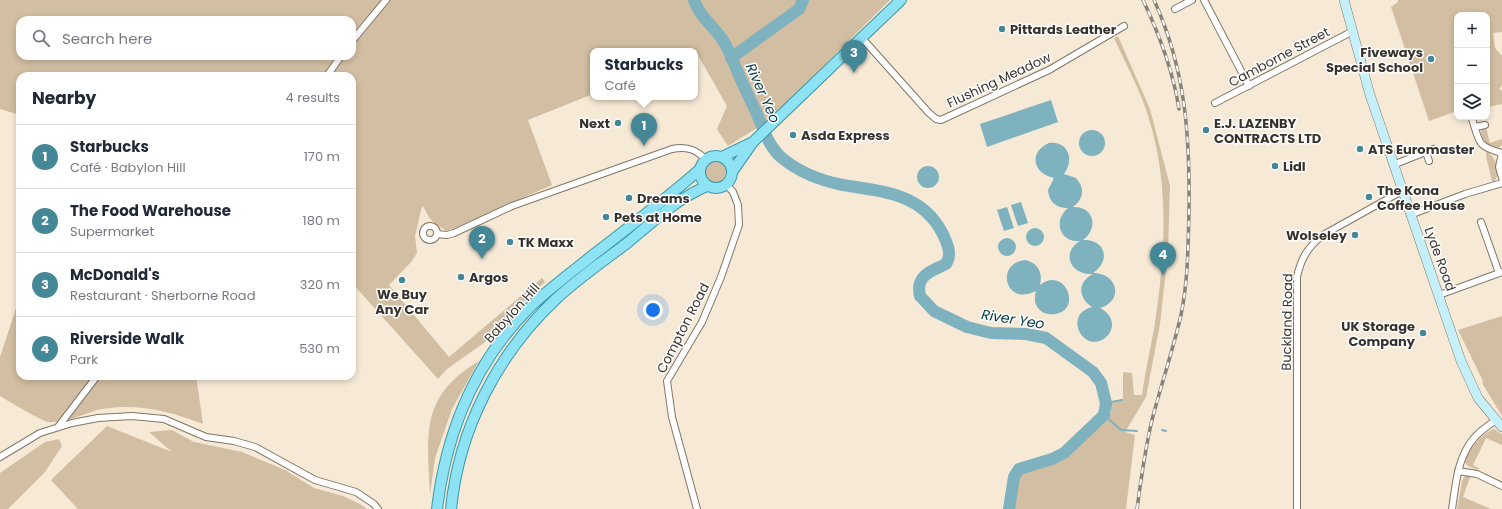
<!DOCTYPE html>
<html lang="en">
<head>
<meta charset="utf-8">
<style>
	:root { --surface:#fff; --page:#f2f2f3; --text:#1f2937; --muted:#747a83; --line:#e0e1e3; --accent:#448797 }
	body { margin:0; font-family:Poppins,sans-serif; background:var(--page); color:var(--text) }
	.controls { position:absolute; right:12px; top:12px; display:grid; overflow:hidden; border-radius:8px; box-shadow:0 2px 6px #0003 }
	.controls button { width:36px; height:36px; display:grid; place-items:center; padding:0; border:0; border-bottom:1px solid var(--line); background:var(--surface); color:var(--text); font:20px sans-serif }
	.you { position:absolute; left:653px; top:310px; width:14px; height:14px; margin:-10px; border:3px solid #fff; border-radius:50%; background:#1a73e8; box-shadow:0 0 0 6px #1a73e833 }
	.badge { display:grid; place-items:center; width:26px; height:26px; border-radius:50%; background:var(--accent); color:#fff; font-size:13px; font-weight:700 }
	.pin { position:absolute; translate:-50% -33px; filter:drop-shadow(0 1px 2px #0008) }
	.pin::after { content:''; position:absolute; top:21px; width:14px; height:12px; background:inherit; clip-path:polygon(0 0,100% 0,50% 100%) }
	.popup { position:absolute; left:590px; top:48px; width:108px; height:52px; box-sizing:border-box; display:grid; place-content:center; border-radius:8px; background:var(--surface); filter:drop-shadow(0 1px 3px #0005); font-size:13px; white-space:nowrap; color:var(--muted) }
	.popup b { font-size:15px; color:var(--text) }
	.popup::after { content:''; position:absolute; left:50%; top:100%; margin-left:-8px; border:8px solid transparent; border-top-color:var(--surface) }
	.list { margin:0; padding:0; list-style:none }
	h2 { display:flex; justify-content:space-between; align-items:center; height:52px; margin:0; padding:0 16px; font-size:17px }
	h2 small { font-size:13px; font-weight:400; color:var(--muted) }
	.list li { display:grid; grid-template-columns:26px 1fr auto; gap:12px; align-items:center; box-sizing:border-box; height:64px; padding:0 16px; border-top:1px solid var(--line) }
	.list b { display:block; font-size:15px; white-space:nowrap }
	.list p { margin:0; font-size:13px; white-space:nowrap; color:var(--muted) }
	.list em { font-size:13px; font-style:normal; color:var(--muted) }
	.icon { flex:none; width:22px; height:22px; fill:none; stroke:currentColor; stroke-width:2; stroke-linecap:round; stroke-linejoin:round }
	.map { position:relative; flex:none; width:1502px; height:509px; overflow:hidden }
	.search { position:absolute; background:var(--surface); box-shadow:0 2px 6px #0003; left:16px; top:16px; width:340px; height:44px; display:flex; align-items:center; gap:10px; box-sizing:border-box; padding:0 14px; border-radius:12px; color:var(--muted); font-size:15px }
	.panel { position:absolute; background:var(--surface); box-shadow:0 2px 6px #0003; left:16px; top:72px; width:340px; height:308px; border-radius:12px }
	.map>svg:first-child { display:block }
</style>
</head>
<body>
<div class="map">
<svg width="1502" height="509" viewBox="0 0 1502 509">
	<rect width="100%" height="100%" fill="#f6e9d6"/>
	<path fill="#d2bea2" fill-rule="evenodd" d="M0 0H890L768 121 728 146 717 129 727 106 695 50 644 48 637 51H593V94L528 120 552 185 447 231C441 228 432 222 429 217 426 213 426 209 422 206L415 236 417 253 411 262 389 285 449 357 542 278 545 282 514 311 495 335 447 369 438 379 352 283V76H20V115L0 109ZM20 20H352V56H20Z
		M1398 0H1502V32L1493 33 1495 48 1502 56V85L1499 90H1502V104L1487 107V15H1457V111L1429 121 1391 7 1398 2Z
		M1118 36 1150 109 1170 186 1168 251 1160 324 1146 397 1125 432 1135 435 1126 509H1011L1015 483 1023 469 1048 464 1067 456 1104 423 1111 413V402L1123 399V372L1132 373 1134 395H1142C1145 372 1150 351 1154 329 1165 260 1170 186 1149 119 1141 91 1126 65 1114 38Z
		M1480 128H1486L1490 143 1502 139V145L1498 148 1484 142Z
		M1486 151C1496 157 1502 172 1494 182L1492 181 1486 156Z
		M702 171a12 12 0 1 1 24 0a12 12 0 1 1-24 0Z
		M20 296V376H196L203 424C170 411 137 403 102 409 87 412 64 424 48 422 42 421 8 401 0 396V357Z
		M1502 316V416L1482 383 1483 381 1458 330Z
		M479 361 452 409 435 458 430 495C427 434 420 396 479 361Z
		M107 426 172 452 149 432 172 430 194 442 242 452 285 470 314 488 343 496 360 504 367 509H78L51 480Z
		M1494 429 1502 434V445L1486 438 1473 465 1480 469C1477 470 1475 469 1471 467 1452 461 1484 432 1494 429Z
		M59 439 62 446 45 472 8 509H0V473L45 442Z
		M1467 476 1470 477 1463 497 1491 509H1457L1462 481 1464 477Z"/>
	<path fill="#7eb2bf" d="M1051 100 1058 122 987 147 980 124Z
		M1079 143a13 13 0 1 1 26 0a13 13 0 1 1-26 0Z
		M1049 143C1068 141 1075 159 1064 174L1076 178C1085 188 1084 199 1073 207 1094 206 1099 228 1083 240 1106 239 1111 261 1093 273 1118 273 1124 301 1100 308 1106 311 1112 316 1112 325 1112 330 1109 335 1105 338 1084 354 1062 315 1092 307 1078 298 1077 282 1093 274 1071 276 1060 253 1080 241 1059 243 1053 220 1068 208 1056 208 1049 202 1048 190L1054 178C1033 174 1028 152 1049 143Z
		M917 177a11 11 0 1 1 22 0a11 11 0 1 1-22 0Z
		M1021 202 1028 223 1018 226 1011 205Z
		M1007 207 1014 228 1004 231 997 210Z
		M1026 237a9 9 0 1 1 18 0a9 9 0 1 1-18 0Z
		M998 247a9 9 0 1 1 18 0a9 9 0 1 1-18 0Z
		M1025 260C1038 263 1043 272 1040 285 1065 265 1083 310 1055 314 1049 315 1044 314 1040 310 1034 305 1034 298 1036 291 1006 307 994 264 1025 260Z"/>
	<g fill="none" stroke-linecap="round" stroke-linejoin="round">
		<path stroke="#7eb2bf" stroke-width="2" d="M1106 403 1122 400
			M1104 415 1121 430 1137 431
			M1162 430 1166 431"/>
		<path stroke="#7eb2bf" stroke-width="12" d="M694 0C700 18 714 26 724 42 730 52 734 64 739 75 745 90 753 104 759 119 765 133 770 148 782 158 799 172 822 181 843 185 886 192 927 194 946 241 949 249 951 256 946 264 932 271 915 275 920 296L934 311 967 327 991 333 1026 334 1046 338 1093 372 1101 383 1106 403 1104 415 1064 453 1052 459 1019 469 1014 477 1009 509
			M731 58 799 9 803 0"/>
		<defs>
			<path id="street" d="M1204 0 1249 86
				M1175 9 1192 0
				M862 38 928 112 936 119 941 120 1049 70 1124 26
				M352 41 386 0
				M327 76 341 56
				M1215 103 1353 31
				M1472 119C1480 142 1476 146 1502 153
				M1475 127 1485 125
				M1426 152 1429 161
				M1502 153 1499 167 1502 178
				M1393 165 1433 149
				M1410 215 1465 194 1502 183
				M1481 222 1499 273
				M423 233a7 7 0 1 1 14 0a7 7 0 1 1-14 0Z
				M437 234 447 235 454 233 512 206 672 149C686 146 696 149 705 159
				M1439 295 1502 272
				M58 427 97 376
				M0 457 40 433 72 423 98 418 132 416 164 419 206 437 234 441 255 447 315 480 356 492 374 504 378 509
				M1458 471 1477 474 1502 486
				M697 509 672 417 667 381 702 322 721 277 739 225 738 205 733 192 726 184
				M1297 509V277C1301 258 1308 247 1323 235L1402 191
				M1452 509C1456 484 1457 458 1474 438 1480 431 1489 425 1496 420"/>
			<path id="secondary" d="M1344 0 1370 95 1461 361 1478 398 1502 427"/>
			<path id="primary" d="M700 172a16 16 0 1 1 32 0a16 16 0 1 1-32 0Z
				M722 157 751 143
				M732 172 753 142 901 0
				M437 509C446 433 475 362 530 307 550 288 572 272 593 255 629 227 665 200 699 170
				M451 509C459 428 498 353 557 298 579 278 603 261 626 244 652 223 676 199 707 186"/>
		</defs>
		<use href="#street" stroke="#817665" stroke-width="8"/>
		<use href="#secondary" stroke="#817665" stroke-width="10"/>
		<use href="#primary" stroke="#3e97a8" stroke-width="12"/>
		<use href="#street" stroke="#fff" stroke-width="6"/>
		<use href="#secondary" stroke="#c6f0f9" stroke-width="9"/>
		<use href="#primary" stroke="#8de2f3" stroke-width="10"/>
		<defs>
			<path id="rail" d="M1143 0C1160 36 1173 70 1179 109
				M1137 509C1141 479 1145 449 1152 420 1161 385 1173 350 1181 315 1188 281 1188 247 1189 212 1190 137 1186 70 1154 0"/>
		</defs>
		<use href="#rail" stroke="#8a8275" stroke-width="3.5"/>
		<use href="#rail" stroke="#fff" stroke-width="2" stroke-dasharray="6" stroke-linecap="butt"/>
	</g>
	<g fill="#448797" stroke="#fff" stroke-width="1.5">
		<circle cx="1002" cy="29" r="4"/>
		<circle cx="1431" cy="59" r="4"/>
		<circle cx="618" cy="123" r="4"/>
		<circle cx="1206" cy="130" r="4"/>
		<circle cx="793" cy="135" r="4"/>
		<circle cx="1360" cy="149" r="4"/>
		<circle cx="1275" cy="166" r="4"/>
		<circle cx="1369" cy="197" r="4"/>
		<circle cx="629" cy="198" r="4"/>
		<circle cx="606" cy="217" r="4"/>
		<circle cx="1355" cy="235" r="4"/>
		<circle cx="510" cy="242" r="4"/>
		<circle cx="461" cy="277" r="4"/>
		<circle cx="402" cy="280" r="4"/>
		<circle cx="1423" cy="333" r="4"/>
	</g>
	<g text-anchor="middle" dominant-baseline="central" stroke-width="3" stroke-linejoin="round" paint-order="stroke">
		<g font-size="13" font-weight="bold" fill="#37322b" stroke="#fff" text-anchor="start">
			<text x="1010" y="29">Pittards Leather</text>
			<text x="1423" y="52" text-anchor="end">Fiveways<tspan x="1423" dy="15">Special School</tspan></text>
			<text x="610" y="123" text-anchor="end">Next</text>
			<text x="1214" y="123">E.J. LAZENBY<tspan x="1214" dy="15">CONTRACTS LTD</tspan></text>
			<text x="801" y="135">Asda Express</text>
			<text x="1368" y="149">ATS Euromaster</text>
			<text x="1283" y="166">Lidl</text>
			<text x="1377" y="190">The Kona<tspan x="1377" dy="15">Coffee House</tspan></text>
			<text x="637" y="198">Dreams</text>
			<text x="614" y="217">Pets at Home</text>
			<text x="1347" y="235" text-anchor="end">Wolseley</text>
			<text x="518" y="242">TK Maxx</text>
			<text x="469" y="277">Argos</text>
			<text x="402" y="294" text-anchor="middle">We Buy<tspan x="402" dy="15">Any Car</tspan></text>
			<text x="1415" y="326" text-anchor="end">UK Storage<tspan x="1415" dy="15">Company</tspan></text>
		</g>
		<g font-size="13" fill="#37322b" stroke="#fff">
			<text transform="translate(1279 57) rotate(-28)">Camborne Street</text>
			<text transform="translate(999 80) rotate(-25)">Flushing Meadow</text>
			<text transform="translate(1440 259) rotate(70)">Lyde Road</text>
			<text transform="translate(512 313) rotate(-48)">Babylon Hill</text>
			<text transform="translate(1287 322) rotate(-89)">Buckland Road</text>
			<text transform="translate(683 328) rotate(-63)">Compton Road</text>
		</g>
		<g font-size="14" font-style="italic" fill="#053842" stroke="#fff">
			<text transform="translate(763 93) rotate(66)">River Yeo</text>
			<text transform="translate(1013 319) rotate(9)">River Yeo</text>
		</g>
	</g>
</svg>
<div class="controls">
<button>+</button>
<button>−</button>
<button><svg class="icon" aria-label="layers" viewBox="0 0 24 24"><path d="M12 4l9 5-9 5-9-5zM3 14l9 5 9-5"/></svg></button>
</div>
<div class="you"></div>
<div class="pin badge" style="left:644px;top:146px">1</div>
<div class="popup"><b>Starbucks</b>Café</div>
<div class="pin badge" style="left:482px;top:259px">2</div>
<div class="pin badge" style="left:854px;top:73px">3</div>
<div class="pin badge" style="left:1163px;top:275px">4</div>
<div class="search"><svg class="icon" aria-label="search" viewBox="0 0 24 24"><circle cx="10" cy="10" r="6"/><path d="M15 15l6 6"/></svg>Search here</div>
<section class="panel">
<h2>Nearby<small>4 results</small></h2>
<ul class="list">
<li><span class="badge">1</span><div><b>Starbucks</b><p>Café · Babylon Hill</p></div><em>170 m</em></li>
<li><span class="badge">2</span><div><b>The Food Warehouse</b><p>Supermarket</p></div><em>180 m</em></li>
<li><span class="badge">3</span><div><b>McDonald's</b><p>Restaurant · Sherborne Road</p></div><em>320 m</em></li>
<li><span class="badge">4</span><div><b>Riverside Walk</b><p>Park</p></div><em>530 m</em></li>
</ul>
</section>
</div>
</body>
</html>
